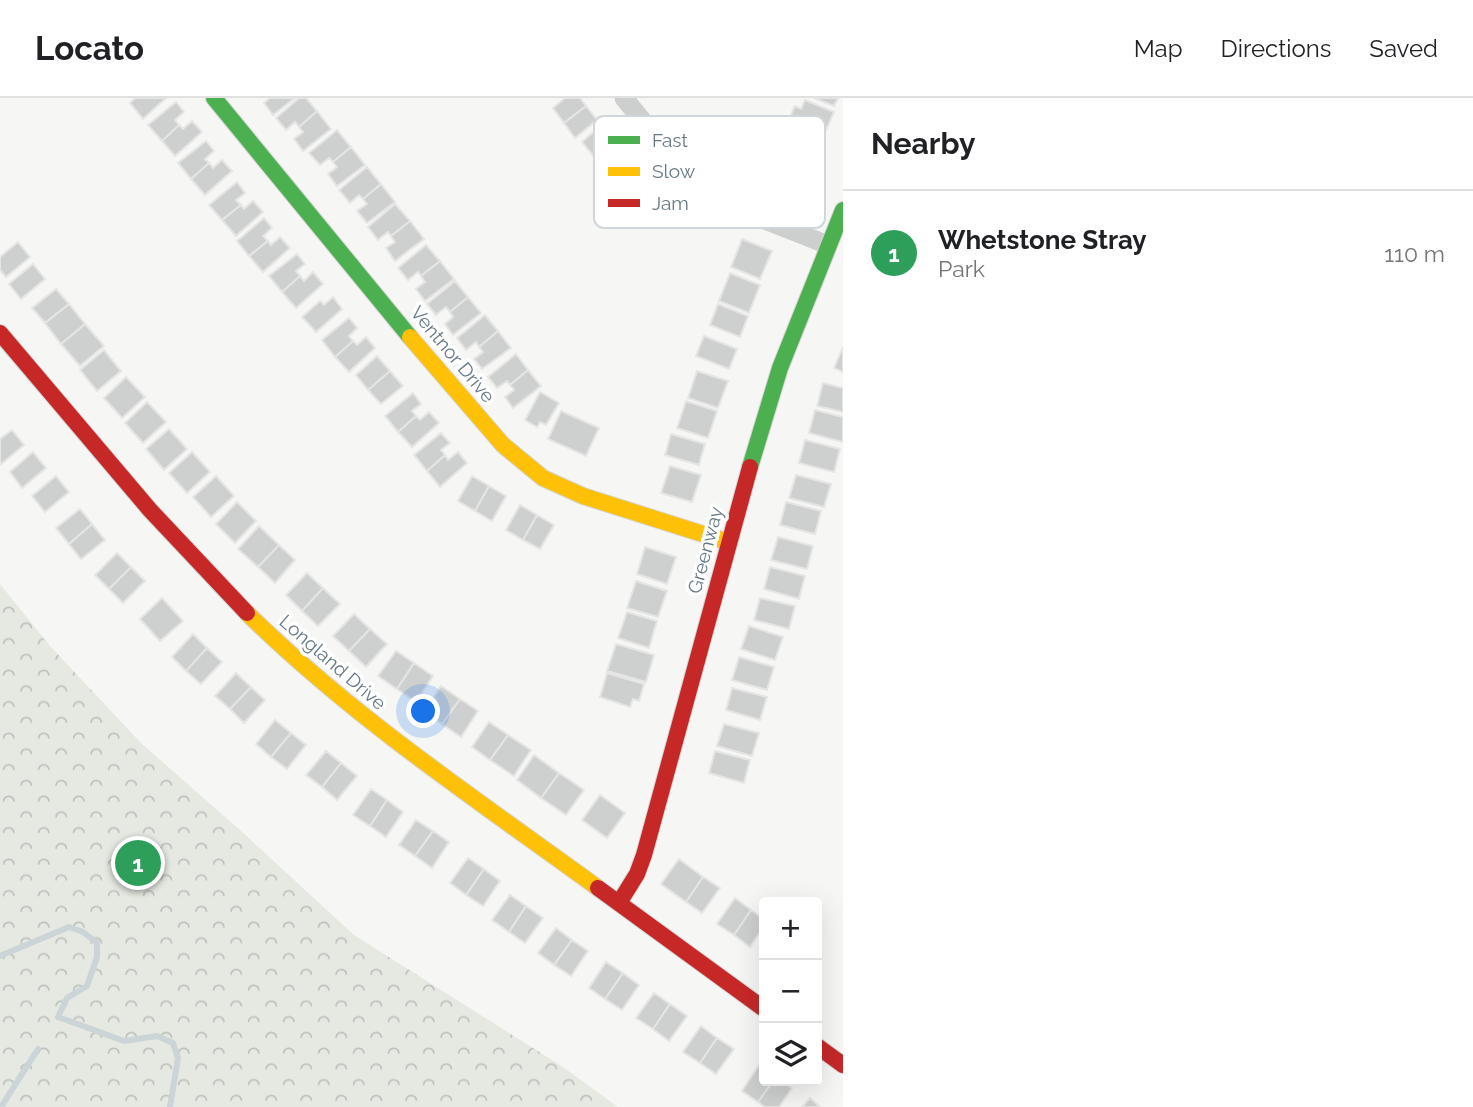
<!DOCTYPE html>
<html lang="en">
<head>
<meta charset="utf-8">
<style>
	:root { --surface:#fff; --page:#f2f2f2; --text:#202124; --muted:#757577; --line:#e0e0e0; --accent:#111827 }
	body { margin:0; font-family:Raleway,sans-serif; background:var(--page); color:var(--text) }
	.controls { position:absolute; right:21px; bottom:21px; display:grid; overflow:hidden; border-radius:7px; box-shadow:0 7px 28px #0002 }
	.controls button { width:63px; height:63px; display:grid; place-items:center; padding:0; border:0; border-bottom:2px solid var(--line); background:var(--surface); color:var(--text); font:35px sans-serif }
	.you { position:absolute; left:424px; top:614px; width:24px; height:24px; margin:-18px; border:5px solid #fff; border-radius:50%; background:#1a73e8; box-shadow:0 0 0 10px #1a73e833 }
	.badge { display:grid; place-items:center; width:46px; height:46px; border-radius:50%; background:var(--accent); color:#fff; font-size:23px; font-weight:700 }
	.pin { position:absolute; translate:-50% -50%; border:4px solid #fff; box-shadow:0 2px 7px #0006 }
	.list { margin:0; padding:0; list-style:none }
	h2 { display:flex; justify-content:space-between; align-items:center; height:91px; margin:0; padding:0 28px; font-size:30px }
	h2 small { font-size:23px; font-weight:400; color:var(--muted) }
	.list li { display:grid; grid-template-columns:46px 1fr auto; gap:21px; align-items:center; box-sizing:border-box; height:126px; padding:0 28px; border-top:2px solid var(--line) }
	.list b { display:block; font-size:26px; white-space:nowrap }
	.list p { margin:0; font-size:23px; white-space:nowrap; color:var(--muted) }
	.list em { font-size:23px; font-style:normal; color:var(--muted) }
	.icon { flex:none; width:38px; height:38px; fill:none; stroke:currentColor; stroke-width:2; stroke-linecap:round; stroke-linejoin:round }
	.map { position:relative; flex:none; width:843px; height:1009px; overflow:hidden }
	header { display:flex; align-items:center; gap:42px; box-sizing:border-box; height:98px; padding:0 35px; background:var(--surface); border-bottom:2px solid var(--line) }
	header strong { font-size:33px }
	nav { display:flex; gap:38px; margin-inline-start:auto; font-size:24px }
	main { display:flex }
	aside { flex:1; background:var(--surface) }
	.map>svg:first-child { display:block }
</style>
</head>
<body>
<header>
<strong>Locato</strong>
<nav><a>Map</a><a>Directions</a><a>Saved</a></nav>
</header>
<main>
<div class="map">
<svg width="843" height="1009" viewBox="0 0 843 1009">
	<defs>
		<pattern id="park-crowns" width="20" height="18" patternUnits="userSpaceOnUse" patternTransform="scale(1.75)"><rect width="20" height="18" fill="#e6e9e2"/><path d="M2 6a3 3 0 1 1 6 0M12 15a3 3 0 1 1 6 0" fill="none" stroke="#bec2bd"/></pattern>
	</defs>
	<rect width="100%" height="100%" fill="#f6f6f4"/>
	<path fill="url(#park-crowns)" d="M0 486 50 548 141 645 241 733 354 837 563 969 618 1009H0Z"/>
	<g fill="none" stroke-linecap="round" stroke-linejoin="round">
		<path stroke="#cbd4d6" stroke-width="6" d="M0 858 69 829 83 834 97 845V859L87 888 67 900 58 919 124 943 157 938 173 945 178 960 170 1009
			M1 1009 38 951"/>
	</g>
	<path fill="#ced0d0" stroke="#e5e5e4" stroke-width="2" d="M135 0H166L143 21 130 5Z
		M270 0H295L273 17 264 5Z
		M299 0H306L317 13 299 29 295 24 286 32 276 20Z
		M565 0H580L586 8 564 25 553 10Z
		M814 0H838L834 8Z
		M805 2 834 14 825 34 821 33 819 38 787 25 795 8 801 11Z
		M176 4 184 14 175 22 179 27 162 43 148 27Z
		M586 8 597 22 575 40 564 25Z
		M317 13 331 31 303 53 294 41 303 34 299 29Z
		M192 23 202 34 175 58 162 43 179 27 183 31Z
		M603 26 617 42 595 60 582 44Z
		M337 32 351 49 333 64 329 60 320 67 309 55Z
		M206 43 214 53 205 61 209 65 191 81 178 65Z
		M351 49 365 67 337 88 328 76 337 69 333 64Z
		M222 62 232 73 205 97 191 81 209 65 213 70Z
		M367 69 381 86 363 101 359 97 350 105 339 92Z
		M237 84 245 95 236 102 241 107 222 122 209 107Z
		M381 86 395 104 367 125 357 113 367 106 363 101Z
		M253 103 263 114 236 138 222 122 241 107 244 111Z
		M395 106 410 123 391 138 388 134 378 142 368 129Z
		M264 120 272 130 263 138 268 143 249 158 237 143Z
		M410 123 424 141 395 163 386 150 395 144 391 138Z
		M280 139 290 150 263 174 249 158 268 143 271 147Z
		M742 141 772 153 760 181 731 169Z
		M18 144 30 159 6 179 0 172V159Z
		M426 147 440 163 421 178 418 174 408 182 398 170Z
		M297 156 305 166 296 173 300 178 282 194 269 178Z
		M440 163 454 181 425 203 416 191 425 184 421 178Z
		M33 166 45 181 21 201 9 186Z
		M313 174 323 186 296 210 282 194 300 178 304 183Z
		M730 175 760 187 749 215 719 203Z
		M455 183 468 199 450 214 446 209 436 217 427 206Z
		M56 191 69 206 45 225 32 210Z
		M333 199 342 211 316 234 302 219 320 203 324 207Z
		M468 199 481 215 453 237 445 226 453 219 450 214Z
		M69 206 85 226 61 246 45 225Z
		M718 206 748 218 740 239 710 227Z
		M485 217 498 233 479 249 476 244 466 252 457 240Z
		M349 220 357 230 349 238 353 243 335 259 322 242Z
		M85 226 104 248 80 268 61 246Z
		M498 233 511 250 482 271 474 261 483 254 479 249Z
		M704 238 737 251 729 271 696 258Z
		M366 239 375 250 349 274 335 259 353 243 357 247Z
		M843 249V274L834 270Z
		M104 252 121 273 97 293 80 272Z
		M516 256 528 272 510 287 507 283 497 290 488 279Z
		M377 258 390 273 368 292 356 277Z
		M528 272 541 288 513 310 505 299 514 292 510 287Z
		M390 273 403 288 381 306 368 292Z
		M697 273 728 283 718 310 688 300Z
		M126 279 145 299 122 320 104 300Z
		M823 285 843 290V314L817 308Z
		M540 294 559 305 546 327 540 324 537 329 525 322Z
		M413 295 421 306 412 313 416 318 398 334 385 318Z
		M686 303 717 313 708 340 677 330Z
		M147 304 166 324 143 345 125 325Z
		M815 312 843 319V344L809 335Z
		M561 313 599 330 586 358 548 341Z
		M429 314 439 325 412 349 398 334 416 318 420 322Z
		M169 331 187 351 164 372 146 351Z
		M12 332 24 347 0 367V341Z
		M441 335 450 345 441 352 445 357 427 373 414 357Z
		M671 336 705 346 699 367 665 357Z
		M805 342 840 351 834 374 799 365Z
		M33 354 46 370 22 390 10 374Z
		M192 354 210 374 187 395 169 375Z
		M458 354 467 365 440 389 427 373 445 357 448 362Z
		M670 368 701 377 692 404 661 395Z
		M796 377 831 386 824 409 789 400Z
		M56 378 69 394 45 414 32 398Z
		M216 378 234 398 211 419 193 399Z
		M472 378 489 388 475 413 458 403Z
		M489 388 506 398 492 423 475 413Z
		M237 404 256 423 235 445 216 426Z
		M786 404 821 413 815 436 780 427Z
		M520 407 537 417 523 442 506 432Z
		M80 411 92 426 69 446 56 430Z
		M537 417 554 427 540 451 523 442Z
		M92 426 105 442 81 461 69 446Z
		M259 428 279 447 258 469 238 451Z
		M778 439 813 448 807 471 771 462Z
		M279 447 295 462 275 485 258 469Z
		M645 449 676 459 667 486 637 476Z
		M117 455 131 469 109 491 95 477Z
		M131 469 145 483 123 505 109 491Z
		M770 469 805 478 799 501 764 491Z
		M307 475 323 490 302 513 286 497Z
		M636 483 667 493 658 519 627 510Z
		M323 490 340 506 318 528 302 513Z
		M162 500 183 523 160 543 140 521Z
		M760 500 795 508 789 531 754 522Z
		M627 514 657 523 649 550 618 540Z
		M354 516 370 531 349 553 333 538Z
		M749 528 783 539 775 562 741 551Z
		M370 531 387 546 366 569 349 553Z
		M193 536 207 550 186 573 172 559Z
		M616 546 654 557 646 584 607 573Z
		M207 550 222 564 201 586 186 573Z
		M396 553 414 565 397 591 378 578Z
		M739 559 774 569 767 592 732 582Z
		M414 565 433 578 416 604 397 591Z
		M236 575 251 589 230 611 215 598Z
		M607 575 644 586 639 603 633 601 630 609 600 599Z
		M441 588 460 601 442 626 424 614Z
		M251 589 265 602 244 625 230 611Z
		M732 590 767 599 760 622 726 612Z
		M460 601 478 613 461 639 442 626Z
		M275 622 291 635 271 659 256 646Z
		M489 624 508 637 490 662 472 649Z
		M724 626 759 635 752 658 717 648Z
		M291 635 306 647 287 671 271 659Z
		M508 637 531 652 514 678 490 662Z
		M326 653 341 665 322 689 306 677Z
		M715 653 750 662 744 685 709 675Z
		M534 657 559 675 541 700 517 682Z
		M341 665 357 678 337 702 322 689Z
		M559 675 584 692 566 717 541 700Z
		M371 691 387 702 370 728 353 717Z
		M600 697 625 715 607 740 582 722Z
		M387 702 403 714 386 739 370 728Z
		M416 722 433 733 415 758 399 747Z
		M433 733 449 744 432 770 415 758Z
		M468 760 484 771 466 797 450 785Z
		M679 761 703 779 686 804 661 786Z
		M484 771 500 783 483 808 466 797Z
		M703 779 720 790 702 815 686 804Z
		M510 797 526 808 509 834 492 822Z
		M735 800 751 812 734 837 717 826Z
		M526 808 543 820 525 845 509 834Z
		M751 812 764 821V828L750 849 734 837Z
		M556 830 572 842 554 867 538 855Z
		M572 842 588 853 571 878 554 867Z
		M606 864 623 875 605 901 589 890Z
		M623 875 639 887 622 912 605 901Z
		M654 895 670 906 653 931 636 920Z
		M670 906 687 918 669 943 653 931Z
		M701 928 717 940 700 965 683 954Z
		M717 940 734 951 716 976 700 965Z
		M759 967 764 971V983H773L758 1004 742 993Z
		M773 983H781L792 990 779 1009H765L758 1004Z
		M810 1000 820 1009H802Z"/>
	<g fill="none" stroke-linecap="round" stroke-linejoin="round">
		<defs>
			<path id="fast" d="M214 0 410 239
				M750 369 780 270 843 112"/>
			<path id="slow" d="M410 239 503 347 543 380 583 398 728 444
				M247 515C355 621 476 701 598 790"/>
			<path id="jam" d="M0 235 150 412 247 515
				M598 790 764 911
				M619 805 637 776 644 757 750 369
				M817 948 843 967"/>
		</defs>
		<use href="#fast" stroke="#d3d4d5" stroke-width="18"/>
		<use href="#slow" stroke="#d3d4d5" stroke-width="18"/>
		<use href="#jam" stroke="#d3d4d5" stroke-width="18"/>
		<path stroke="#cdcfcf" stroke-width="19" d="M624 0 688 79 703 93 737 111 828 147"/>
		<use href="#fast" stroke="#4caf50" stroke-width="16"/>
		<use href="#slow" stroke="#ffc107" stroke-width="16"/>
		<use href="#jam" stroke="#c62828" stroke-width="16"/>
	</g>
	<g text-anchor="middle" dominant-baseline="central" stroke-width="7" stroke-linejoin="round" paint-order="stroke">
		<g font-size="19" fill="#657885" stroke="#fff">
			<text transform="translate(453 256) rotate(50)">Ventnor Drive</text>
			<text transform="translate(705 452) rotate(-75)">Greenway</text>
			<text transform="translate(333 564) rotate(41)">Longland Drive</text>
		</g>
	</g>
	<rect x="594" y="18" width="231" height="112" rx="10" fill="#fff" stroke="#d1d6da" stroke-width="2"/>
	<rect x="608" y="38" width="32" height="8" fill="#4caf50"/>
	<rect x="608" y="69" width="32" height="9" fill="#ffc107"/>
	<rect x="608" y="101" width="32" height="8" fill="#c62828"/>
	<g font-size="19" fill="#657885">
		<text x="652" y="49">Fast</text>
		<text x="652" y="80">Slow</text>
		<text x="652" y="112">Jam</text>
	</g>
</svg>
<div class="controls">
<button>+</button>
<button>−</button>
<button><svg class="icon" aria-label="layers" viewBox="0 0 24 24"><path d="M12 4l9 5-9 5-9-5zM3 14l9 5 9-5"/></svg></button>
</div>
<div class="you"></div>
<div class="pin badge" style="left:138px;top:765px;background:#2e9e5b">1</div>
</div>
<aside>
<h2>Nearby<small></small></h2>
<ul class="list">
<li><span class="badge" style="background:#2e9e5b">1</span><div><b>Whetstone Stray</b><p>Park</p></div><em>110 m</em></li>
</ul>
</aside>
</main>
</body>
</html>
